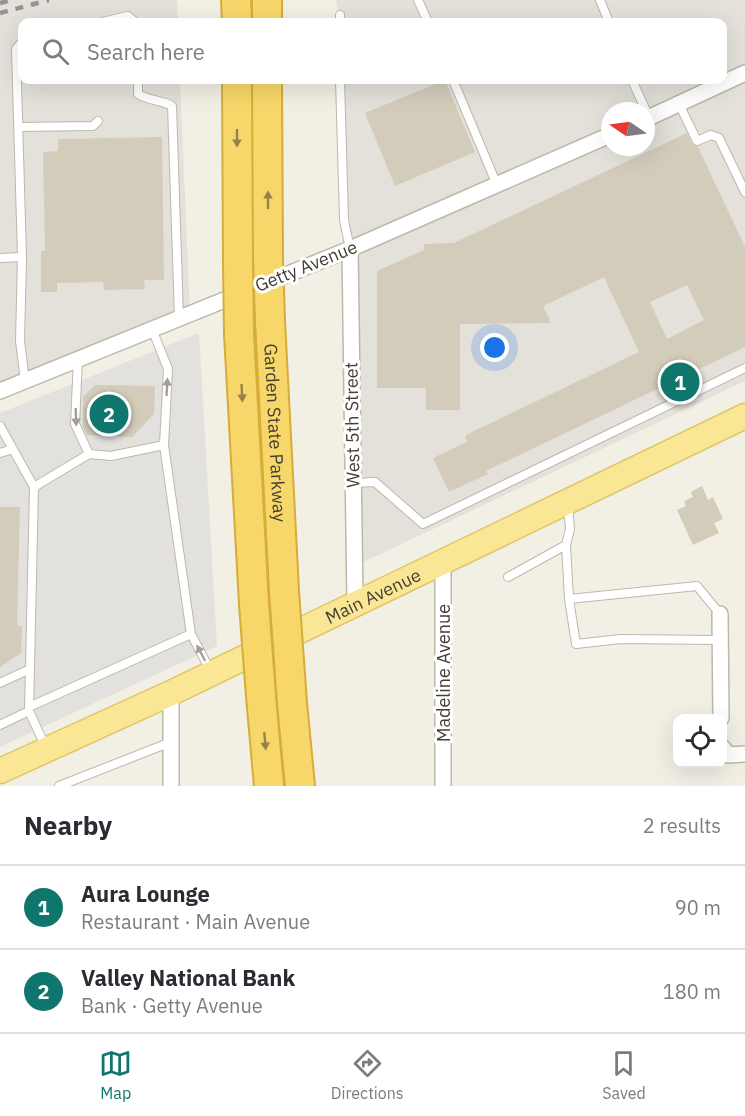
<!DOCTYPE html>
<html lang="en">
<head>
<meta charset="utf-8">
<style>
	:root { --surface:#fff; --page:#f7f7f7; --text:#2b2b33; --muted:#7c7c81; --line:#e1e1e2; --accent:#0f766e }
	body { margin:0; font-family:"IBM Plex Sans",sans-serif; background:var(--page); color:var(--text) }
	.controls { position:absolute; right:18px; bottom:18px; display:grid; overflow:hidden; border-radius:12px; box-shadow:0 6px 24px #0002 }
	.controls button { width:54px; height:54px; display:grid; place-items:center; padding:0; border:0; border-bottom:2px solid var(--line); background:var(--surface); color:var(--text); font:30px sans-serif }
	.compass { position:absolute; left:601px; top:102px; width:54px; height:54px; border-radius:50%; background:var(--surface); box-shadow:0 6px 24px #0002; rotate:283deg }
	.you { position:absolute; left:495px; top:348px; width:21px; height:21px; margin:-15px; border:4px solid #fff; border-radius:50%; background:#1a73e8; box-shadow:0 0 0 9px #1a73e833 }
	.badge { display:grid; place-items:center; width:39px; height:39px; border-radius:50%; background:var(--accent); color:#fff; font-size:20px; font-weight:700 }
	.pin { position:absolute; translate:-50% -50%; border:3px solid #fff; box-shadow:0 2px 6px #0006 }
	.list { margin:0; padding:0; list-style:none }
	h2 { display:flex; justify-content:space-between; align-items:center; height:78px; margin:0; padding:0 24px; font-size:26px }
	h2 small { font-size:20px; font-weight:400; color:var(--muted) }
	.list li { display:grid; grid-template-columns:39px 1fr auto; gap:18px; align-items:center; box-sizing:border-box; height:84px; padding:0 24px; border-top:2px solid var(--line) }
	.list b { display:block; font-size:22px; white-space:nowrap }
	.list p { margin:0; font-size:20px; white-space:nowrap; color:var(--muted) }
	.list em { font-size:20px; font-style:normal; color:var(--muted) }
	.icon { flex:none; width:33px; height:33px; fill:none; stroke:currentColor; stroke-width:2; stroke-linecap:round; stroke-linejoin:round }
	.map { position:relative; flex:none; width:745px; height:786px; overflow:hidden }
	.search { position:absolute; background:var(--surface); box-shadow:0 6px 24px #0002; left:18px; right:18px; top:18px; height:66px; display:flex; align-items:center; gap:15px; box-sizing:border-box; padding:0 21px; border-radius:12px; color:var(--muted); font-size:22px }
	.sheet { height:246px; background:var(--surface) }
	nav { display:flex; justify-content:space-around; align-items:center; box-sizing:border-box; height:84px; border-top:2px solid var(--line); background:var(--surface); font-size:16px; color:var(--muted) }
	nav a { display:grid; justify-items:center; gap:3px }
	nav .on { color:var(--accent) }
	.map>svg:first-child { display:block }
</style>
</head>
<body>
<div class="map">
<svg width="745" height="786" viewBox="0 0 745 786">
	<rect width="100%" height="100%" fill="#f2efe5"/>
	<path fill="#e4e0da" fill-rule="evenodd" d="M0 0H177L178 22H22V80H180L190 314 0 394Z
		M336 0H745V381L355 566 341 80H722V22H340ZM610 111H646V147H610Z"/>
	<path fill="#e3e1dd" d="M199 333 217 646 0 747V413Z"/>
	<path fill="#d3ccbb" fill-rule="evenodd" d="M445 80 475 152 395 186 365 113Z
		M687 133 692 144 698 147 745 247V347L486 471 488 474 449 492 433 458 467 442 465 437 468 434 639 352 604 277 543 306 551 323 460 324V410H426V388H377V271L424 250V244L454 243ZM687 285 704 320 667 339 650 302Z
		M162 137 164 280H144L145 289 104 290 103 282 57 283V292H41V251H45L43 152 58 151V139Z
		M95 385 155 386 154 414 132 437 87 435 83 427V397Z
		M702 486 708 500 713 497 723 519 714 523 719 533 693 545 677 510 686 506 684 501 693 497 691 492Z
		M0 507H20L17 625 22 627 21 653 0 667Z"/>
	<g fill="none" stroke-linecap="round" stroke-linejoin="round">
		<defs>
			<path id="service" d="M418 0 428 22
				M600 0 609 22
				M102 22 128 16 135 22
				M340 22V15
				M138 80V94C150 101 162 100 172 106L179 318
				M340 80 344 220 350 249
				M453 80 497 185
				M632 80 646 111
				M679 104 697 141 711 135 719 138 745 192
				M19 127 93 126 98 121
				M22 257 20 341 25 381
				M0 258 22 257 16 49 22 42
				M78 359 75 424 89 454 111 456 164 445
				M0 426 34 487 29 711 46 748
				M0 453 13 449
				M353 483 375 482 423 524 745 368
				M34 487 89 454
				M566 545 569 599
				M508 577 566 545 570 529 568 505
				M720 614 697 586 569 599 576 644 620 639 720 640
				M191 634 210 670
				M0 683 30 669
				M29 707 191 634 164 445 168 369 152 329
				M0 725 29 711
				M59 786 171 742"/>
			<path id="minor" d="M646 119 745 73
				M350 249 355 602
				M0 391 350 249 610 135
				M720 614 721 718
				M171 693V786
				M722 747 728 755 745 754
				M443 786V560"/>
			<g id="primary">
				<path id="s1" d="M0 771 171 693 745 416"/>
			</g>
			<g id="motorway">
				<path d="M236 0 237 22"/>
				<path d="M267 0V22"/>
				<path d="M237 80 238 263"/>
				<path d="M267 80 268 259"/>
				<path id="s2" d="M270 321 284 591"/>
				<path d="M239 334 254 604"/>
				<path d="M261 696 269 786"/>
				<path d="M292 703 300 786"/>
			</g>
		</defs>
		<use href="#service" stroke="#bdb8a8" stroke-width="10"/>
		<use href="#minor" stroke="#bdb8a8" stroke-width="18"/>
		<use href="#primary" stroke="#dec667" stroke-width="27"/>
		<use href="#motorway" stroke="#d6ac3a" stroke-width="32"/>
		<use href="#service" stroke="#fff" stroke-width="8"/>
		<use href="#minor" stroke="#fff" stroke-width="15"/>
		<use href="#primary" stroke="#fae796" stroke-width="24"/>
		<use href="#motorway" stroke="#f8d76a" stroke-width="28"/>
		<path stroke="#949494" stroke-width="4.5" stroke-dasharray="8 8" stroke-linecap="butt" d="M0 3 12 0
			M0 13 49 0"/>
		<defs>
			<path id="motorway-bridge" d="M268 259 270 321
				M238 263 239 334
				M284 591 292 703
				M254 604 261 696"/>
		</defs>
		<use href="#motorway-bridge" stroke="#d6ac3a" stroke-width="32" stroke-linecap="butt"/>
		<use href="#motorway-bridge" stroke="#f8d76a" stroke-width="28"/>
	</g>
	<defs><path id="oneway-solid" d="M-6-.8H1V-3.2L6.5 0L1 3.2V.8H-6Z" transform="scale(1.5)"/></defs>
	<g fill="#95834d">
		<use href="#oneway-solid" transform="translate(237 138) rotate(90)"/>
		<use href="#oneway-solid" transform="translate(268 200) rotate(-90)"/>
		<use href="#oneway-solid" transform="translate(242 393) rotate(87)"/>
		<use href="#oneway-solid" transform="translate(265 741) rotate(85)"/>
	</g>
	<g fill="#a29f9a">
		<use href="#oneway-solid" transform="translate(167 387) rotate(-87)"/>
		<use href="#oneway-solid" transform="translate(76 417) rotate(88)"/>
		<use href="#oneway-solid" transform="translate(201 653) rotate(-118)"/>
	</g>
	<g text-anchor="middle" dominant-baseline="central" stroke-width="6" stroke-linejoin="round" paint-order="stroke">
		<g font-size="18" fill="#443f35" stroke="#fff">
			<text transform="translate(306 266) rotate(-22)">Getty Avenue</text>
			<text transform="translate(352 425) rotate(-91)">West 5th Street</text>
			<text stroke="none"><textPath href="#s2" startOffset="112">Garden State Parkway</textPath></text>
			<text stroke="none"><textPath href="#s1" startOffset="412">Main Avenue</textPath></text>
			<text transform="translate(443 673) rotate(-90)">Madeline Avenue</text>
		</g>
	</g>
</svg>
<div class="controls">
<button><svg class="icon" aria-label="locate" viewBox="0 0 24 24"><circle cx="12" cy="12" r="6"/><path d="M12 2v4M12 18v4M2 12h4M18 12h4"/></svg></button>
</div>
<svg class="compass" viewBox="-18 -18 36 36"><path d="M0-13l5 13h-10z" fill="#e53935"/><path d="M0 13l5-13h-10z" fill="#7c7c81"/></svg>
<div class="you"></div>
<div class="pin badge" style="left:680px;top:382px">1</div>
<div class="pin badge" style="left:109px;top:414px">2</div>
<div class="search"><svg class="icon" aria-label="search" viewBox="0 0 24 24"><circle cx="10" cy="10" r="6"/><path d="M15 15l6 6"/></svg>Search here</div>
</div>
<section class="sheet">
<h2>Nearby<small>2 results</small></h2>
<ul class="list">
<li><span class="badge">1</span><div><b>Aura Lounge</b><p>Restaurant · Main Avenue</p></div><em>90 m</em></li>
<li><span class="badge">2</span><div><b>Valley National Bank</b><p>Bank · Getty Avenue</p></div><em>180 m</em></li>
</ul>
</section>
<nav>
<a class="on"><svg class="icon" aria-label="map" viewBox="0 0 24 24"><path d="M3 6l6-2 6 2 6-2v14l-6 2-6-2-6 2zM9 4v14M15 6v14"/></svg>Map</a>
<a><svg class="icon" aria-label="directions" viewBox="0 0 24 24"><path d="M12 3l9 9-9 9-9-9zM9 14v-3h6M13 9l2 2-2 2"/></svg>Directions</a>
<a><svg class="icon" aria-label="saved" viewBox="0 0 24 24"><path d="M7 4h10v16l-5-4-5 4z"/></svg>Saved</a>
</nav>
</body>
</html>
